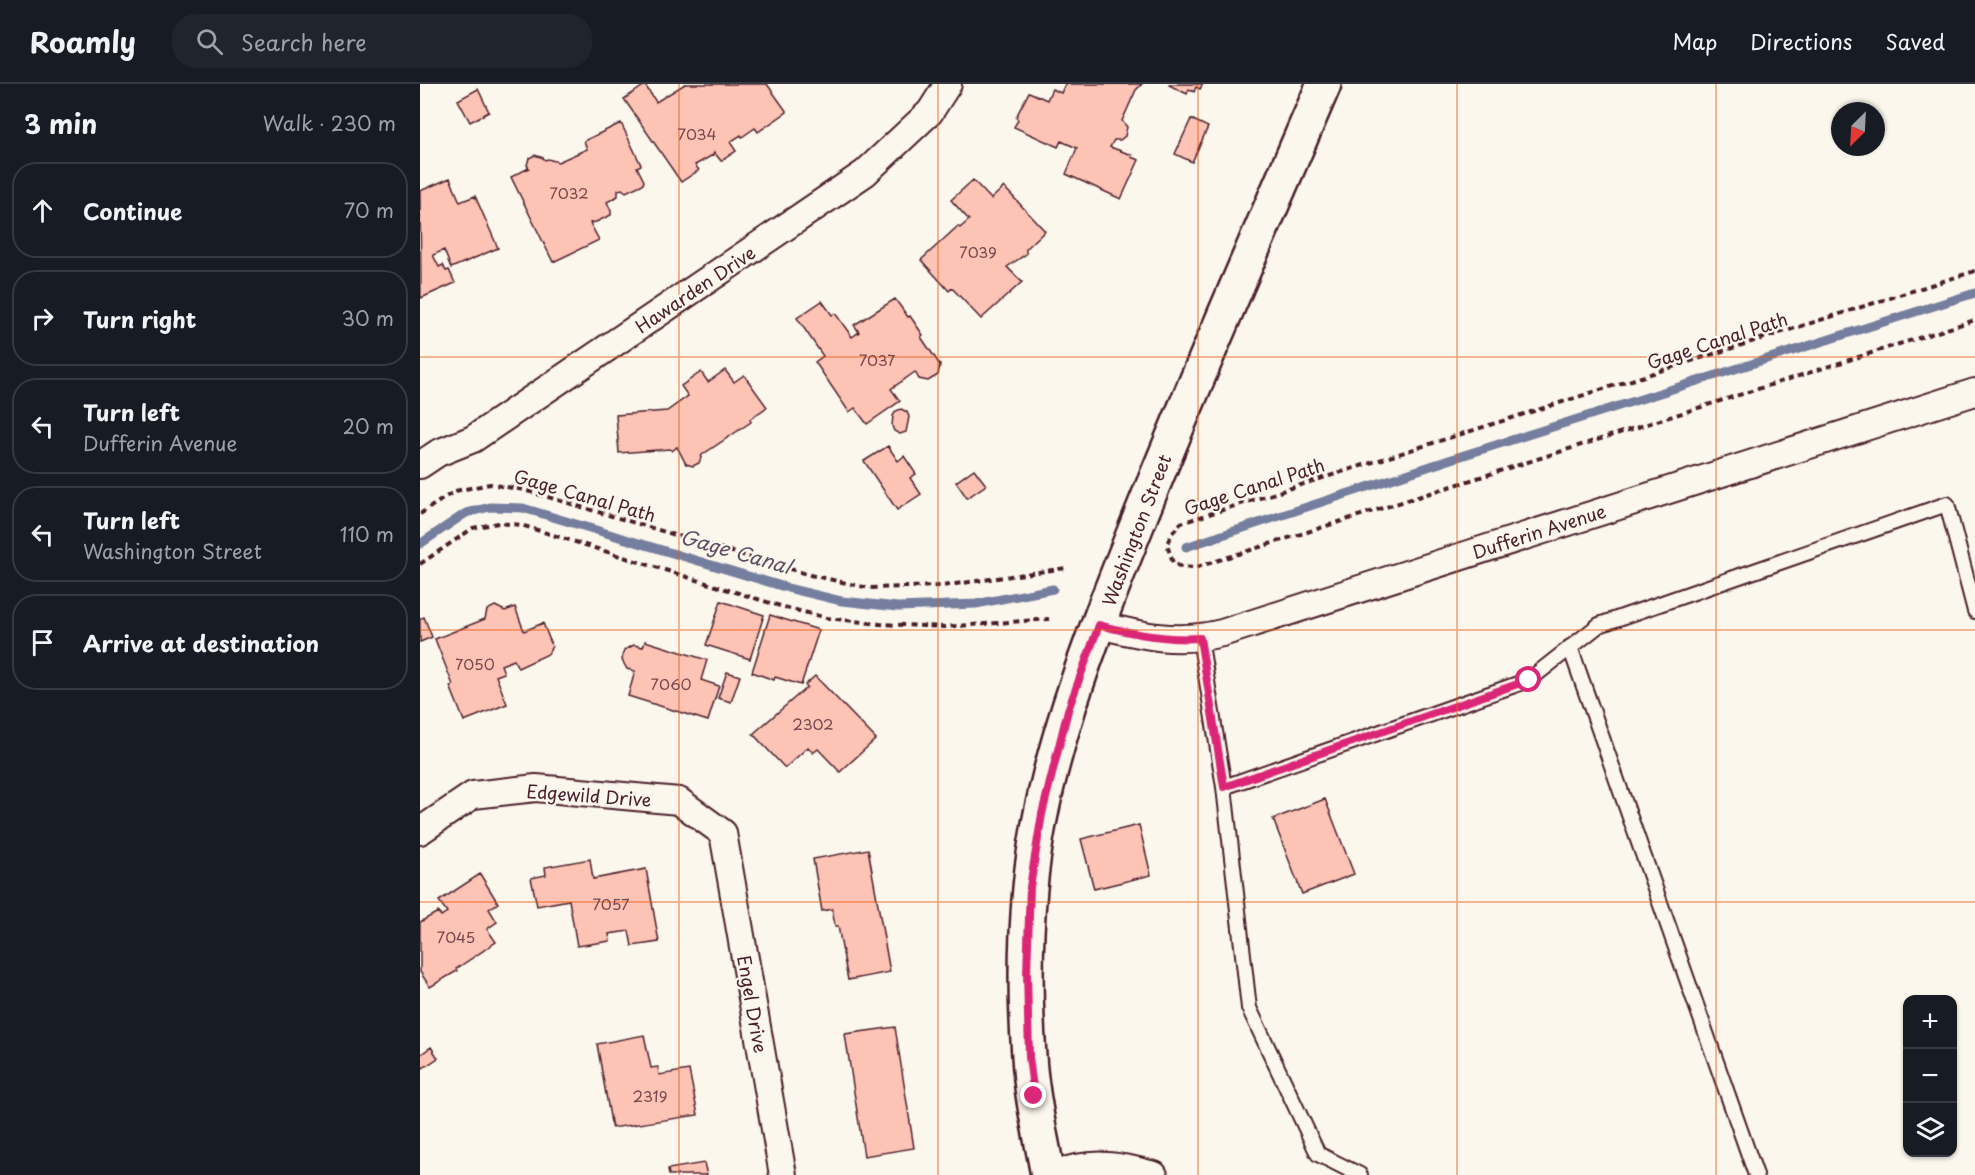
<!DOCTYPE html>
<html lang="en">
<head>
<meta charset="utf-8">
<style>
	:root { --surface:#171b24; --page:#20242c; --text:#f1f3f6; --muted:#9ea1a6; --line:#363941 }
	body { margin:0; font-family:"Playpen Sans",sans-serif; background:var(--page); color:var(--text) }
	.controls { position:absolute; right:18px; bottom:18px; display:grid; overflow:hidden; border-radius:12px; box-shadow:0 2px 4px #0004 }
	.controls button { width:54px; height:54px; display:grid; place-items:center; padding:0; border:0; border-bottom:2px solid var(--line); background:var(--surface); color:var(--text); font:30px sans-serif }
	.compass { position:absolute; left:1411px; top:18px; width:54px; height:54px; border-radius:50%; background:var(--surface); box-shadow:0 2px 4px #0004; rotate:204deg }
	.stop { position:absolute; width:18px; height:18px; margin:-14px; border:4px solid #db2777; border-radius:50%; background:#fff }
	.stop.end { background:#db2777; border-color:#fff; box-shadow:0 2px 6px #0008 }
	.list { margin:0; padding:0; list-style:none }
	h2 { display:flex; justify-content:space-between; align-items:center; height:78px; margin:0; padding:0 24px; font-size:26px }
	h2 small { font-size:20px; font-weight:400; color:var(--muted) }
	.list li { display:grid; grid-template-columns:39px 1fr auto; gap:18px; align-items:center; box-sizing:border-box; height:96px; margin:0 12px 12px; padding:0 12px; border:2px solid var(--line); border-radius:24px }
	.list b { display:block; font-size:22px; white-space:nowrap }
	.list p { margin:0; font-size:20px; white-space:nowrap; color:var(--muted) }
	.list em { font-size:20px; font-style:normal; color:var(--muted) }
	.icon { flex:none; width:33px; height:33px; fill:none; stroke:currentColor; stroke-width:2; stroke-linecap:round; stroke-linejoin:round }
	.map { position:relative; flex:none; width:1555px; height:1091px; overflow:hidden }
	header { display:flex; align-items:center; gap:36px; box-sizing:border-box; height:84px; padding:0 30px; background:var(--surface); border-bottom:2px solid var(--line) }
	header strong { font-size:28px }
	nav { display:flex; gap:33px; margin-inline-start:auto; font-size:21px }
	.search { width:420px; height:54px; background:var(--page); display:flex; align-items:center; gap:15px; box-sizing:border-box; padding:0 21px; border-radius:24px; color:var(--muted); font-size:22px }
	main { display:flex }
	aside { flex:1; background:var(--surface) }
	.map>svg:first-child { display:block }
</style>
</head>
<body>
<header>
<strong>Roamly</strong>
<div class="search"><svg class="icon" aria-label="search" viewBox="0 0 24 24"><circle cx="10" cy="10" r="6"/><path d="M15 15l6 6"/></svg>Search here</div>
<nav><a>Map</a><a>Directions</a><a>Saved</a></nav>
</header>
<main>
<aside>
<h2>3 min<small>Walk · 230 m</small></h2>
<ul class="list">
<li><svg class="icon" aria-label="ahead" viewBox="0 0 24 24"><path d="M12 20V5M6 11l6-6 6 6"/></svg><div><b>Continue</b></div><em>70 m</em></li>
<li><svg class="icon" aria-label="right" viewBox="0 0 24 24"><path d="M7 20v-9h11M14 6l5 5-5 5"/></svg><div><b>Turn right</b></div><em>30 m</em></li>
<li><svg class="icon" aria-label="left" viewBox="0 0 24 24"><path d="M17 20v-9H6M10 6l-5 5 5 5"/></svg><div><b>Turn left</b><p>Dufferin Avenue</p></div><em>20 m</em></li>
<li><svg class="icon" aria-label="left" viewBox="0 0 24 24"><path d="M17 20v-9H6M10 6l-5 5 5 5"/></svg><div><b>Turn left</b><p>Washington Street</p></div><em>110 m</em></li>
<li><svg class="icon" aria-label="arrive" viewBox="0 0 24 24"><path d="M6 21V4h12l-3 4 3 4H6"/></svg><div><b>Arrive at destination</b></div></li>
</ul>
</aside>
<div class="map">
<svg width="1555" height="1091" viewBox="0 0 1555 1091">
	<rect width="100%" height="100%" fill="#fbf7ec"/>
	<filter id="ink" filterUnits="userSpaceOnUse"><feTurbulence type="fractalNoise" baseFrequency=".0167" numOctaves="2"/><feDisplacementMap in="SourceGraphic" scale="12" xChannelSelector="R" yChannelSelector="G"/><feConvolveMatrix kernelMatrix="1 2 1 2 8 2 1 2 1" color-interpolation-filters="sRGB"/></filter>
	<g filter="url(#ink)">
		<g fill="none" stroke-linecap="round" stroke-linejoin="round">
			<path stroke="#757e9e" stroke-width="9" d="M0 460 46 429 70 423 103 424 368 504 422 517 478 523 556 520 633 505
				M766 463 1038 373 1555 209"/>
		</g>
		<path fill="#fdc3b5" stroke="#4a1f2b" stroke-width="1.5" d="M265 0H347L367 28 338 48 335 44 322 53 321 51 310 58 316 67 301 77 294 68 293 71 275 81 279 86 261 98 204 15 225 1 236 18Z
			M645 0H722L716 6 702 37 707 43 705 52 700 56H694L690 63 712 71 711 73 719 76 701 115 646 90 657 64 641 57 638 63 594 43 598 36 596 33 609 8 627 16 632 5 641 9Z
			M749 0H783L780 5 776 3 774 8 769 5 767 10 749 1Z
			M58 5 69 28 50 38 38 16Z
			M771 35 788 43 772 78 755 70Z
			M201 39 221 81 217 83 224 97 223 100 206 108 202 105 198 106V112L187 118 191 127V131L176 138 170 139 179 156 133 178 91 93 109 84 107 81 109 74 115 71 123 74 125 76 128 75 138 78 167 65 164 57Z
			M30 94 40 118 55 112 78 164 31 184 24 166 13 171 19 183 23 181 26 187 29 186 35 199 1 214 0 107Z
			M553 96 571 115 584 103 625 147 606 165V170L587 183 602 198 561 235 532 204 529 207 501 176 538 142 540 144 549 136 531 116Z
			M475 215 488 233 490 232 503 251 501 253 520 281 518 291 508 297 499 295 495 288 471 305 480 317 447 340 435 324 429 328 395 278 403 272 377 234 402 217 412 231 415 229 432 253 439 248 434 241Z
			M305 286 314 298 324 291 347 323 330 335 331 338 282 371 279 379 273 382 266 380 257 363 252 367 250 365 199 369 196 331 247 327 268 312 261 302 281 288 288 298Z
			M481 325 487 328 489 333 486 348 480 350 474 347 472 342 473 332 476 327Z
			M468 362 478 377 484 372 496 390 490 394 501 410 477 426 444 377Z
			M554 385 566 401 547 414 536 398Z
			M301 517 344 531 330 575 286 561Z
			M75 522 85 527 95 523 104 547 123 539 132 562 128 570 98 584 94 576 81 581 84 589 76 592 87 620 44 637 30 602 33 601 15 555 65 535 67 526Z
			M350 531 399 546 381 601 355 593 354 596 332 588Z
			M4 533 12 553 0 558V535Z
			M225 557 287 576 281 596 299 602 288 637 208 612 215 587 207 585 202 576 204 566 214 561 223 563Z
			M307 588 320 592 311 618 298 614Z
			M395 592 456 655 420 688 398 665 393 669 388 663 365 684 333 650 387 603 385 601Z
			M905 715 934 790 882 810 853 735Z
			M719 741 731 791 674 805 661 755Z
			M448 765 470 888 428 896 418 842H415L412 825 402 827 393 775Z
			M170 775 173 795 226 785 239 858 212 862 209 847 189 850 190 857 157 862 149 816 117 822 111 794 126 791 125 783Z
			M60 790 78 819 69 825 77 838 67 845 76 858 36 885 37 887 10 903 0 888V838L18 828 21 832 27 828 19 817Z
			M475 943 494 1064 444 1072 425 950Z
			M224 951 231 984 238 983 239 991 269 986 278 1031 192 1044 177 960Z
			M11 963 18 974 3 984 0 979V971Z
			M284 1079 287 1091H249L248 1085Z"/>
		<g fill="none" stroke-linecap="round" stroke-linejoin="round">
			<defs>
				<path id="service" d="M780 554 804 703 829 924 898 1070 940 1091
					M1150 563 1336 1091
					M804 703 1109 596 1179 541 1527 420 1555 527"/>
				<path id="minor" d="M0 381 18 369 53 355 445 89 510 28 528 0
					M679 541C723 552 757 560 802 549L1555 308
					M0 747 53 711 116 704 259 717 303 749 363 1091
					M632 1091C670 1077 695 1080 734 1091"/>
				<path id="secondary" d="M628 1091C621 1052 611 1012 609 972 605 917 605 859 610 804 621 680 671 556 717 441 776 293 841 147 904 0"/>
			</defs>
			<use href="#service" stroke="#4a1f2b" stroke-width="18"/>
			<use href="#minor" stroke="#4a1f2b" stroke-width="30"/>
			<use href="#secondary" stroke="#4a1f2b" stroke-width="38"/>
			<path stroke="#4a1f2b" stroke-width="4" stroke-dasharray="6 4.5" stroke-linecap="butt" d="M1555 187 761 439 752 449 747 461 753 479 761 483 774 484 1555 236
				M0 430 35 407 70 400 104 406 390 491 449 504 522 502 646 484
				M0 480 53 444 78 439 101 441 360 522 407 534 460 540 525 543 629 535"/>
			<use href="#service" stroke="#fbf7ec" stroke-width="14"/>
			<use href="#minor" stroke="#fbf7ec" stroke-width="26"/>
			<use href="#secondary" stroke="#fbf7ec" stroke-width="33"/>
		</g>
	</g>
	<g fill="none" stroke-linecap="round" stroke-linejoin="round" filter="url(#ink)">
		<path stroke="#db2777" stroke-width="8" d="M614 1012 609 973 607 889 610 803 622 730 648 626 679 541C713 550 745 556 780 554L804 703 1109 596"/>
	</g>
	<path fill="none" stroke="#e8590c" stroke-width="1.5" stroke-opacity="0.55" d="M259 0V1091M518 0V1091M778 0V1091M1037 0V1091M1296 0V1091M0 273H1555M0 546H1555M0 818H1555"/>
	<g text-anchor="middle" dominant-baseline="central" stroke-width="4.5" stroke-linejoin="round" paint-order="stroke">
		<g font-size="15" fill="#77484e">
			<text x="277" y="49">7034</text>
			<text x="149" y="108">7032</text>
			<text x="558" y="167">7039</text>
			<text x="457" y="275">7037</text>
			<text x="55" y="579">7050</text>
			<text x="251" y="599">7060</text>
			<text x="393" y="639">2302</text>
			<text x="191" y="819">7057</text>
			<text x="36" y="852">7045</text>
			<text x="230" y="1011">2319</text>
		</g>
		<g font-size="18" fill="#4a1f2b" stroke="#fbf7ec">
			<text transform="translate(275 205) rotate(-34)">Hawarden Drive</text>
			<text transform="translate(1297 256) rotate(-18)">Gage Canal Path</text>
			<text transform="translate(834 402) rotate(-18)">Gage Canal Path</text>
			<text transform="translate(165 411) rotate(16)">Gage Canal Path</text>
			<text transform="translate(716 446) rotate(-69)">Washington Street</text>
			<text transform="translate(1119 447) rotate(-18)">Dufferin Avenue</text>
			<text transform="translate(169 711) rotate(4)">Edgewild Drive</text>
			<text transform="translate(333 920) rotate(80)">Engel Drive</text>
		</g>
		<g font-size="20" font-style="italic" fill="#5f4f65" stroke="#fbf7ec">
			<text transform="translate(316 467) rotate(16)">Gage Canal</text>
		</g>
	</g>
</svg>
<div class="controls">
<button>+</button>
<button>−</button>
<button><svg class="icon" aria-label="layers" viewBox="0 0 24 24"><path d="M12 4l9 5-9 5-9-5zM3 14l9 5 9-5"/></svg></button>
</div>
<svg class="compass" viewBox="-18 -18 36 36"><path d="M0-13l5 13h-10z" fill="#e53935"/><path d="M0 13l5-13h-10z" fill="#9ea1a6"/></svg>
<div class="stop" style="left:1109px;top:596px"></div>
<div class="stop end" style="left:614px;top:1012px"></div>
</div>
</main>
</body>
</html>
